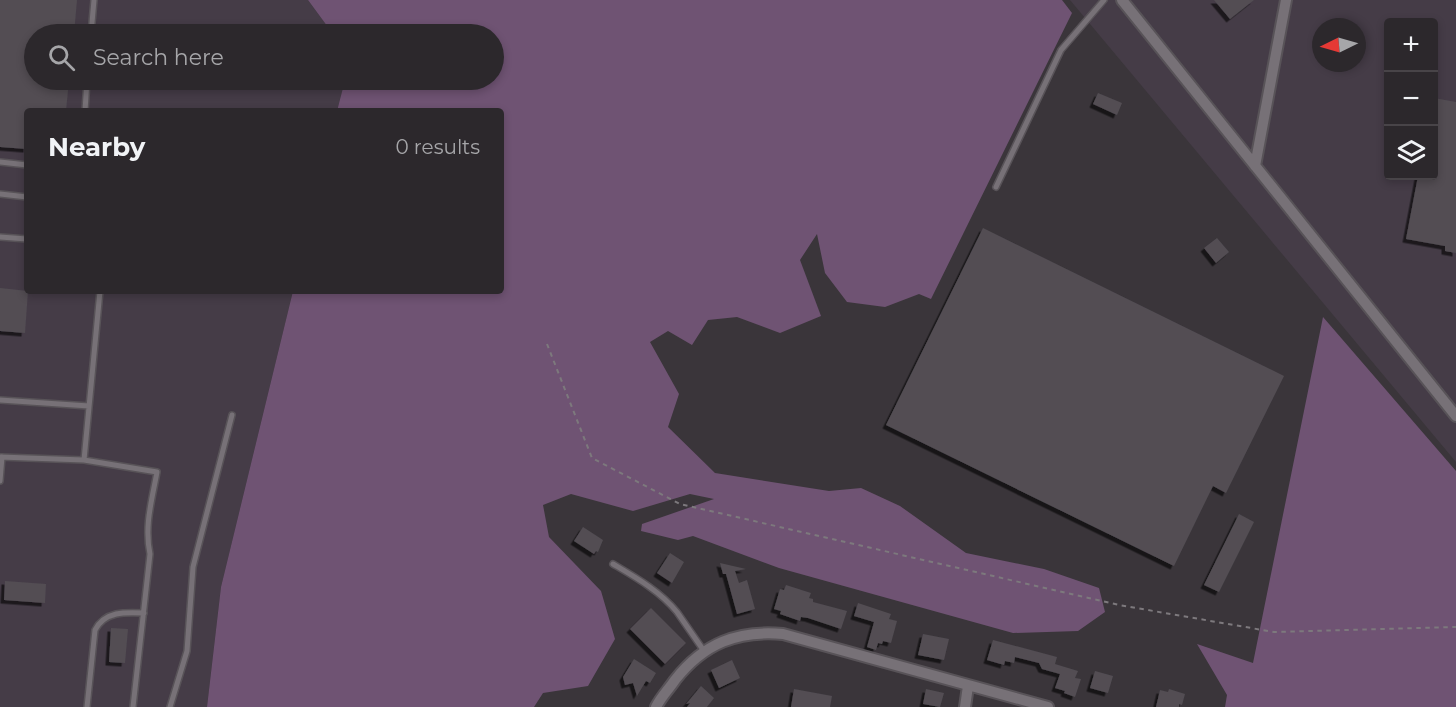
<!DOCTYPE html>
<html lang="en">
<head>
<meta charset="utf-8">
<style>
	:root { --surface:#2c282c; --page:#383438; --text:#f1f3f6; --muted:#a6a6a9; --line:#484448 }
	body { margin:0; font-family:Montserrat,sans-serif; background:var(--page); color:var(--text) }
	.controls { position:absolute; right:18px; top:18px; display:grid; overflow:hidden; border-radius:6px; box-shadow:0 3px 9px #0003 }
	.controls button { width:54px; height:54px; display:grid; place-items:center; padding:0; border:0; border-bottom:2px solid var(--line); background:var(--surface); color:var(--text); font:30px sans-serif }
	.compass { position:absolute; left:1312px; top:18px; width:54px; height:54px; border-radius:50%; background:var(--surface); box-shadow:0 3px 9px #0003; rotate:265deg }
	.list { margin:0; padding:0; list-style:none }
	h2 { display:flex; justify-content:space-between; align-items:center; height:78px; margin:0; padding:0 24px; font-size:26px }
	h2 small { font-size:20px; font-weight:400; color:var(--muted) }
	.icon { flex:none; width:33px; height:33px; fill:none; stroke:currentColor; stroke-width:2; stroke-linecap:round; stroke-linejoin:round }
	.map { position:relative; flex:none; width:1456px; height:707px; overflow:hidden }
	.search { position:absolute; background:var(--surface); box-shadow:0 3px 9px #0003; left:24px; top:24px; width:480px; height:66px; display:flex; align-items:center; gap:15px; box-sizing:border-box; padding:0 21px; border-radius:33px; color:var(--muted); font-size:22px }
	.panel { position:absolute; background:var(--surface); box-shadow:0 3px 9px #0003; left:24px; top:108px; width:480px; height:186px; border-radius:6px }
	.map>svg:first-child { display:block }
</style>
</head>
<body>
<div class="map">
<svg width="1456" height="707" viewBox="0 0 1456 707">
	<defs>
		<filter id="shadow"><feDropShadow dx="-3.5" dy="3.5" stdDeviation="0" flood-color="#0009"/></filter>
	</defs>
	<rect width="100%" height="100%" fill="#3a353a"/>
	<path fill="#453c47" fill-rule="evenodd" d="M0 0H308L333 34H34V80H345L337 111H27V291H293L221 587 207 707H0Z
		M1070 0H1456V462ZM1388 22H1434V176H1388ZM1321 27H1357V63H1321Z"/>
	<path fill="#6f5373" d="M308 0H1062L1072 13 931 299 919 294 885 307 847 302 825 273 817 234 800 260 821 316 780 333 737 317 708 320 692 345 668 331 650 342 679 394 668 427 715 473 829 491 861 488 900 506 966 553 1044 569 1099 588 1105 612 1078 631 1013 633 779 568 693 536 678 540 641 531 642 524 714 499 690 494 633 511 571 494 543 505 549 537 601 591 615 639 588 686 543 693 534 707H207L221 587 293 291H501V111H337L345 80H494V34H333Z
		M1323 317 1456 471V707H1225L1227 695 1197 644 1253 663Z"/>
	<path fill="#524d53" filter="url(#shadow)" d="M0 0H77L74 34H34V80H69L66 111H27V149L0 147Z
		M1214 0H1254L1230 19Z
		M1098 93 1122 103 1117 115 1093 104Z
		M1434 98 1456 102V253L1445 251V246L1406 239 1418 176H1434Z
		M983 228 1284 376 1226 493 1213 486 1174 566 886 425Z
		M1217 238 1229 252 1216 263 1204 248Z
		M0 288 28 291 25 333 0 331Z
		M1239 514 1254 522 1219 592 1204 585Z
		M583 527 603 540 598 552 596 551 594 554 574 541Z
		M670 553 684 562 672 583 657 573Z
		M720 563 746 569 735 571 739 583 747 580 755 609 737 614 726 574H723Z
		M5 581 46 584 45 603 4 600Z
		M786 585 811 593 809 598 813 599V602L847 611 841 629 808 618 801 617 800 621 780 614 781 611 774 609 780 589 784 590Z
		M858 603 891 614 889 619 897 621 891 643 883 641 882 644 878 643 876 650 867 647 874 622 854 616Z
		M651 608 686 643 665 664 630 629Z
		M111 628 128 629 125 663 109 662Z
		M923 634 949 639 944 660 918 655Z
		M993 640 1057 657 1055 664 1078 671 1075 678 1081 679 1075 697 1064 693 1065 691 1055 688 1060 674 1042 669 1039 663 1015 657 1014 663 1005 661 1004 665 987 660Z
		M634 659 656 673 650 683 646 681 637 696 633 683 625 685 623 677Z
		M732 660 740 678 719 688 711 670Z
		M1095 671 1113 676 1108 693 1090 688Z
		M701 686 714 698 707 707H687L690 703 686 704Z
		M794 689 832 696 830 707H791Z
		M926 689 944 693 940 707 923 704Z
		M1169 689 1185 694 1182 705 1179 704V707H1156L1160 690 1168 692Z"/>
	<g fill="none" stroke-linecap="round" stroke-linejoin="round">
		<defs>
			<path id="lane" d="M91 34 94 0
				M85 111 87 80
				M0 162 27 165
				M996 187 1061 50 1104 0
				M0 194 27 197
				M0 237 27 239
				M0 400 89 406
				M0 457 84 460 157 472C152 500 144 526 150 554L133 707
				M84 460 100 291
				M0 481 2 457
				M613 564C635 577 660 591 677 612 686 625 695 638 704 651
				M87 707 95 630C105 611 125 612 144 613
				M170 707 187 651 193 567 232 415"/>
			<path id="street" d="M1122 0 1456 416
				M1255 166 1286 0
				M656 707C661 697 669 689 675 680 704 643 738 630 783 634L1048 707
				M965 707 968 686"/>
		</defs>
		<use href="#lane" stroke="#585358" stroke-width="8"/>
		<use href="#street" stroke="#585358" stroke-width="14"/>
		<path stroke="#7d797d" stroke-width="2" stroke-dasharray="4.5 4.5" stroke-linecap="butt" d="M547 344 592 458 680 504 1119 605 1274 632 1456 627"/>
		<use href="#lane" stroke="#777177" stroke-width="5"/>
		<use href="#street" stroke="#777177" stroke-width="10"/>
	</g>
</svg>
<div class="controls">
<button>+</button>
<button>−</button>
<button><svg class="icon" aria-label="layers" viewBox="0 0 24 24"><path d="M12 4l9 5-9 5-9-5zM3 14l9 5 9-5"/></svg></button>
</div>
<svg class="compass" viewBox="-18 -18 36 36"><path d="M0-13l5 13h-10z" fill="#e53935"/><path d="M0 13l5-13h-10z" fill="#a6a6a9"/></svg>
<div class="search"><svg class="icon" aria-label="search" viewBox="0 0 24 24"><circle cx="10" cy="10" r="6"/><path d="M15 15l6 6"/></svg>Search here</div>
<section class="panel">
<h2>Nearby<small>0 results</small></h2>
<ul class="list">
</ul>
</section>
</div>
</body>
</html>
